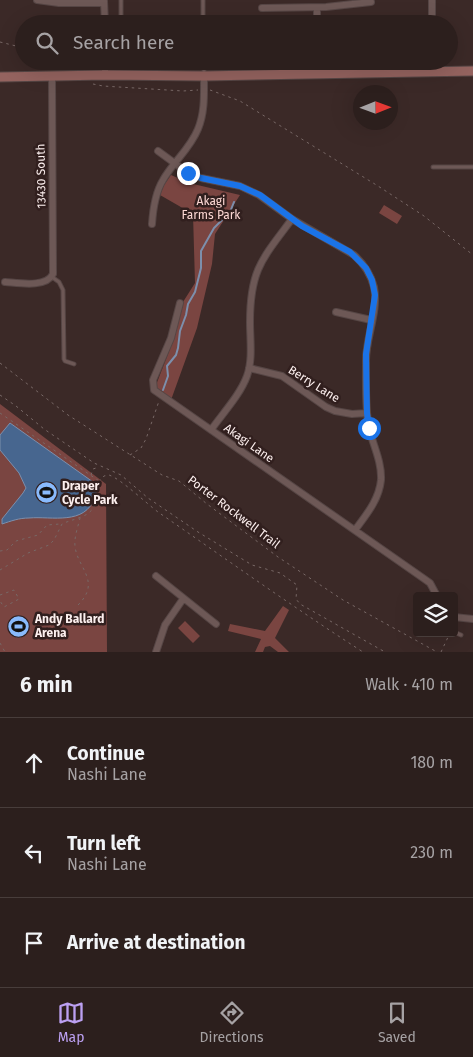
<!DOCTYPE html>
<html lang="en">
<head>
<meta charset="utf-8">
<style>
	:root { --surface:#2c1f1d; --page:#342726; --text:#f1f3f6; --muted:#a6a2a4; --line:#483d3b; --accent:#bca0f2 }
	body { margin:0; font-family:"Fira Sans",sans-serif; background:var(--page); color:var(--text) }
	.controls { position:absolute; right:15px; bottom:15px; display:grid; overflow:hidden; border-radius:5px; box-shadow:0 5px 20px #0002 }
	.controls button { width:45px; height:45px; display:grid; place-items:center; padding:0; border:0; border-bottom:1px solid var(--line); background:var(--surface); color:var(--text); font:25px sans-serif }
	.compass { position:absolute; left:353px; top:85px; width:45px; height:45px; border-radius:50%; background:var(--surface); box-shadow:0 5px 20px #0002; rotate:89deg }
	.stop { position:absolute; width:15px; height:15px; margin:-11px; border:4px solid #1a73e8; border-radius:50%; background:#fff }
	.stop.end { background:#1a73e8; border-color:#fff; box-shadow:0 1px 5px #0008 }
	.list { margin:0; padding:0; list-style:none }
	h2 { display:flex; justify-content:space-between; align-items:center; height:65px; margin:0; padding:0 20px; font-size:21px }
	h2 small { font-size:16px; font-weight:400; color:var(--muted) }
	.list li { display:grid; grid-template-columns:32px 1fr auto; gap:15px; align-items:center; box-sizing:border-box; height:90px; padding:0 20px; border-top:1px solid var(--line) }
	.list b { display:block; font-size:19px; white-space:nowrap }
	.list p { margin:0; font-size:16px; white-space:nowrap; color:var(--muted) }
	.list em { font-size:16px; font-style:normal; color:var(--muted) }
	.icon { flex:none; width:28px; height:28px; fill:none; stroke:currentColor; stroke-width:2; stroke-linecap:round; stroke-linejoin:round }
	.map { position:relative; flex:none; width:473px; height:652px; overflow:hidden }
	.search { position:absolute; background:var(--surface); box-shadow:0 5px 20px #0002; left:15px; right:15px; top:15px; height:55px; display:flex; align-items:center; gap:12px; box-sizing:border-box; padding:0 18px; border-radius:28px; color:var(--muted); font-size:19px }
	.sheet { height:335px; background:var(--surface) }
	nav { display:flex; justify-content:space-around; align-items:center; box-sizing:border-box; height:70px; border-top:1px solid var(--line); background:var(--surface); font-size:14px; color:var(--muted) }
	nav a { display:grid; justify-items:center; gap:2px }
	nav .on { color:var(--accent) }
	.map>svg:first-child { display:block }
</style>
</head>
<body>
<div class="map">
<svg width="473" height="652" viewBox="0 0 473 652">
	<rect width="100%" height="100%" fill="#3b2927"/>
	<path fill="#7a4541" d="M171 175 189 183 240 195 215 234 212 264 197 328 171 400 157 389 156 385 168 354 183 302 195 283 193 214 160 195 164 185Z
		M384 205 402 216 397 224 379 213Z
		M0 404 106 484 107 652H0Z
		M283 606 289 610 275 638 289 652H278L270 646 265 647 263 652H255L261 639 228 631 230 624 265 631Z
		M185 621 200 636 193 643 178 628Z"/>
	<path fill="#47668f" stroke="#7d8fac" d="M10 423 93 482C97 487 97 491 95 497 85 526 52 516 29 518 19 518 11 521 2 524V519L23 493 26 488 19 473 0 450V435Z"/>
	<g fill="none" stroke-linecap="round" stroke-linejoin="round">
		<path stroke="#7d8fac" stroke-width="2" d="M163 390 168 376 167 366 176 355 178 348 180 331 186 315 188 304 195 292 201 268V251L214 228 230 212 234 202"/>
		<defs>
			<path id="lane" d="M121 0V24
				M203 0V24
				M204 61V76
				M433 167H473
				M52 277 59 282 63 290 64 359 65 361 74 364
				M454 632 461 635"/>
			<path id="street" d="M37 0 59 3H104
				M432 0V21
				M104 1 105 24
				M262 8 326 7 371 2
				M317 8V24
				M105 61V75
				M318 61V74
				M158 151 188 173 201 178 240 186 259 195 292 219 354 255C364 264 371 275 374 287 379 312 365 338 366 363 366 384 365 407 369 428 373 445 382 462 381 480 379 500 366 515 355 530
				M152 224C153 209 155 193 163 180 173 162 190 149 198 129 205 112 204 94 204 76
				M5 282C19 283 46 288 53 274L52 76
				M180 303 171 338 153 380 154 390 423 578 430 583 437 596
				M336 312 371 320
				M249 368 282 376 326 407 335 411 352 414 367 413
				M211 430C223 413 240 395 247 376 253 359 250 340 250 322 250 270 262 259 292 219
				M156 576 216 624
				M454 617 473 619
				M156 652 165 625 183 599"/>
			<path id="secondary" d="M0 77 105 75 204 76 473 71"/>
		</defs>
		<use href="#lane" stroke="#564645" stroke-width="5"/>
		<use href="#street" stroke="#564645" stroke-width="8"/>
		<use href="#secondary" stroke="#564645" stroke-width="11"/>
		<path stroke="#786866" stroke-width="1" stroke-dasharray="2.5 4" stroke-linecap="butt" d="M0 42 24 48
			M71 61 79 65 92 66V68
			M93 84 103 86 183 91 198 90
			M210 90 240 101 378 186 424 216 473 255
			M0 363 68 415 162 475 179 481 207 504 278 557 343 600 437 652
			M0 395 16 406 44 429 94 463 121 475 148 498 198 532 252 565 280 573 297 585 296 599 300 604 385 652
			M0 413 99 481
			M130 455 141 448 146 439 159 401
			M91 475 93 469 99 467
			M0 551 7 550 16 541 38 535 47 525 60 524
			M0 570 28 553 49 545 54 540 62 524C68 521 74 520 81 517 98 511 99 495 100 480L104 476 109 475C121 479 146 503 158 512 226 559 293 607 363 652
			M0 595 14 590 19 599 4 607 0 601
			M78 605C102 581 77 568 75 546 74 537 78 527 80 518
			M0 643 5 652
			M441 652 449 635"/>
		<use href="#lane" stroke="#6d5856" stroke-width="3"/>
		<use href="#street" stroke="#6d5856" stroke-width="6"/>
		<use href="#secondary" stroke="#94635f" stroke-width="9"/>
	</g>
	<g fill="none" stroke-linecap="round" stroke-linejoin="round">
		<path stroke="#1a73e8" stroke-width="6" d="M188 173 201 178 240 186 260 195 302 226 350 252 366 268 372 280 375 295 366 354 367 413 369 428"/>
	</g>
	<defs>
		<symbol id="stadium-disc" viewBox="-11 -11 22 22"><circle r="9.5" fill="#89bafc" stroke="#311f1e"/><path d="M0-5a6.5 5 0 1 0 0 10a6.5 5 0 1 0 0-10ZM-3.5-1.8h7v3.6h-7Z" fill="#111"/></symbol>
	</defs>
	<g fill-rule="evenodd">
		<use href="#stadium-disc" x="34" y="480" width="25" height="25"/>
		<use href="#stadium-disc" x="6" y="614" width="25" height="25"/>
	</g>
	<g text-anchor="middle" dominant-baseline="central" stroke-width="5" stroke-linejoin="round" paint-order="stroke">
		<g font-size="12" fill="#fcefee" stroke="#311f1e">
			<text transform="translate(41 176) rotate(-91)">13430 South</text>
			<text transform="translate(314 384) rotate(32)">Berry Lane</text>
			<text transform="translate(249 443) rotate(35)">Akagi Lane</text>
			<text transform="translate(234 512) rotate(37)">Porter Rockwell Trail</text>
		</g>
		<g font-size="12" fill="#fcd7d3" stroke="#311f1e">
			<text x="211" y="201">Akagi<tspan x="211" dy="14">Farms Park</tspan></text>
		</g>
		<g font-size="12" font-weight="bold" fill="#fcefee" stroke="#311f1e" text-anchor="start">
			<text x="62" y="486">Draper<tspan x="62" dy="14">Cycle Park</tspan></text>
			<text x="35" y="619">Andy Ballard<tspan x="35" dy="14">Arena</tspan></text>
		</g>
	</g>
</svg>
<div class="controls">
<button><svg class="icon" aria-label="layers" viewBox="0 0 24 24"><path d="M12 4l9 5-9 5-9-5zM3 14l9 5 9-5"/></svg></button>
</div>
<svg class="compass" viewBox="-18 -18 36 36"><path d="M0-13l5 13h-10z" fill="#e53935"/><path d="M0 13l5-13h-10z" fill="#a6a2a4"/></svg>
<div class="stop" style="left:369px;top:428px"></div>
<div class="stop end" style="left:188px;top:173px"></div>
<div class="search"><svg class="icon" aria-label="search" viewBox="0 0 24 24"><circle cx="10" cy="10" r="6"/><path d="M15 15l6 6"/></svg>Search here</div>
</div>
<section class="sheet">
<h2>6 min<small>Walk · 410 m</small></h2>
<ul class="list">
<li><svg class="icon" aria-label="ahead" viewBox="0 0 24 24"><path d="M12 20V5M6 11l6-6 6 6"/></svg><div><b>Continue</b><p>Nashi Lane</p></div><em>180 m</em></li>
<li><svg class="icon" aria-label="left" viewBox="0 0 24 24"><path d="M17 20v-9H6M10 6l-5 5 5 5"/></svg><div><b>Turn left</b><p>Nashi Lane</p></div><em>230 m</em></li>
<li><svg class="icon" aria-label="arrive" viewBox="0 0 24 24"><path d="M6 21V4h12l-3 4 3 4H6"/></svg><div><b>Arrive at destination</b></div></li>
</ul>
</section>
<nav>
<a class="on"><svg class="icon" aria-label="map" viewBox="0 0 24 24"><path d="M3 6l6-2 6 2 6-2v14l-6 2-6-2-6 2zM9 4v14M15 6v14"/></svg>Map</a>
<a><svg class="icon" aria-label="directions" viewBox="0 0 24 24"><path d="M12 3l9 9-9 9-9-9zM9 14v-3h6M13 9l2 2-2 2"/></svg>Directions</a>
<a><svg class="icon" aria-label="saved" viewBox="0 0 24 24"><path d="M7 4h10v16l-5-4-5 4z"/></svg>Saved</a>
</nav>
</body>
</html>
